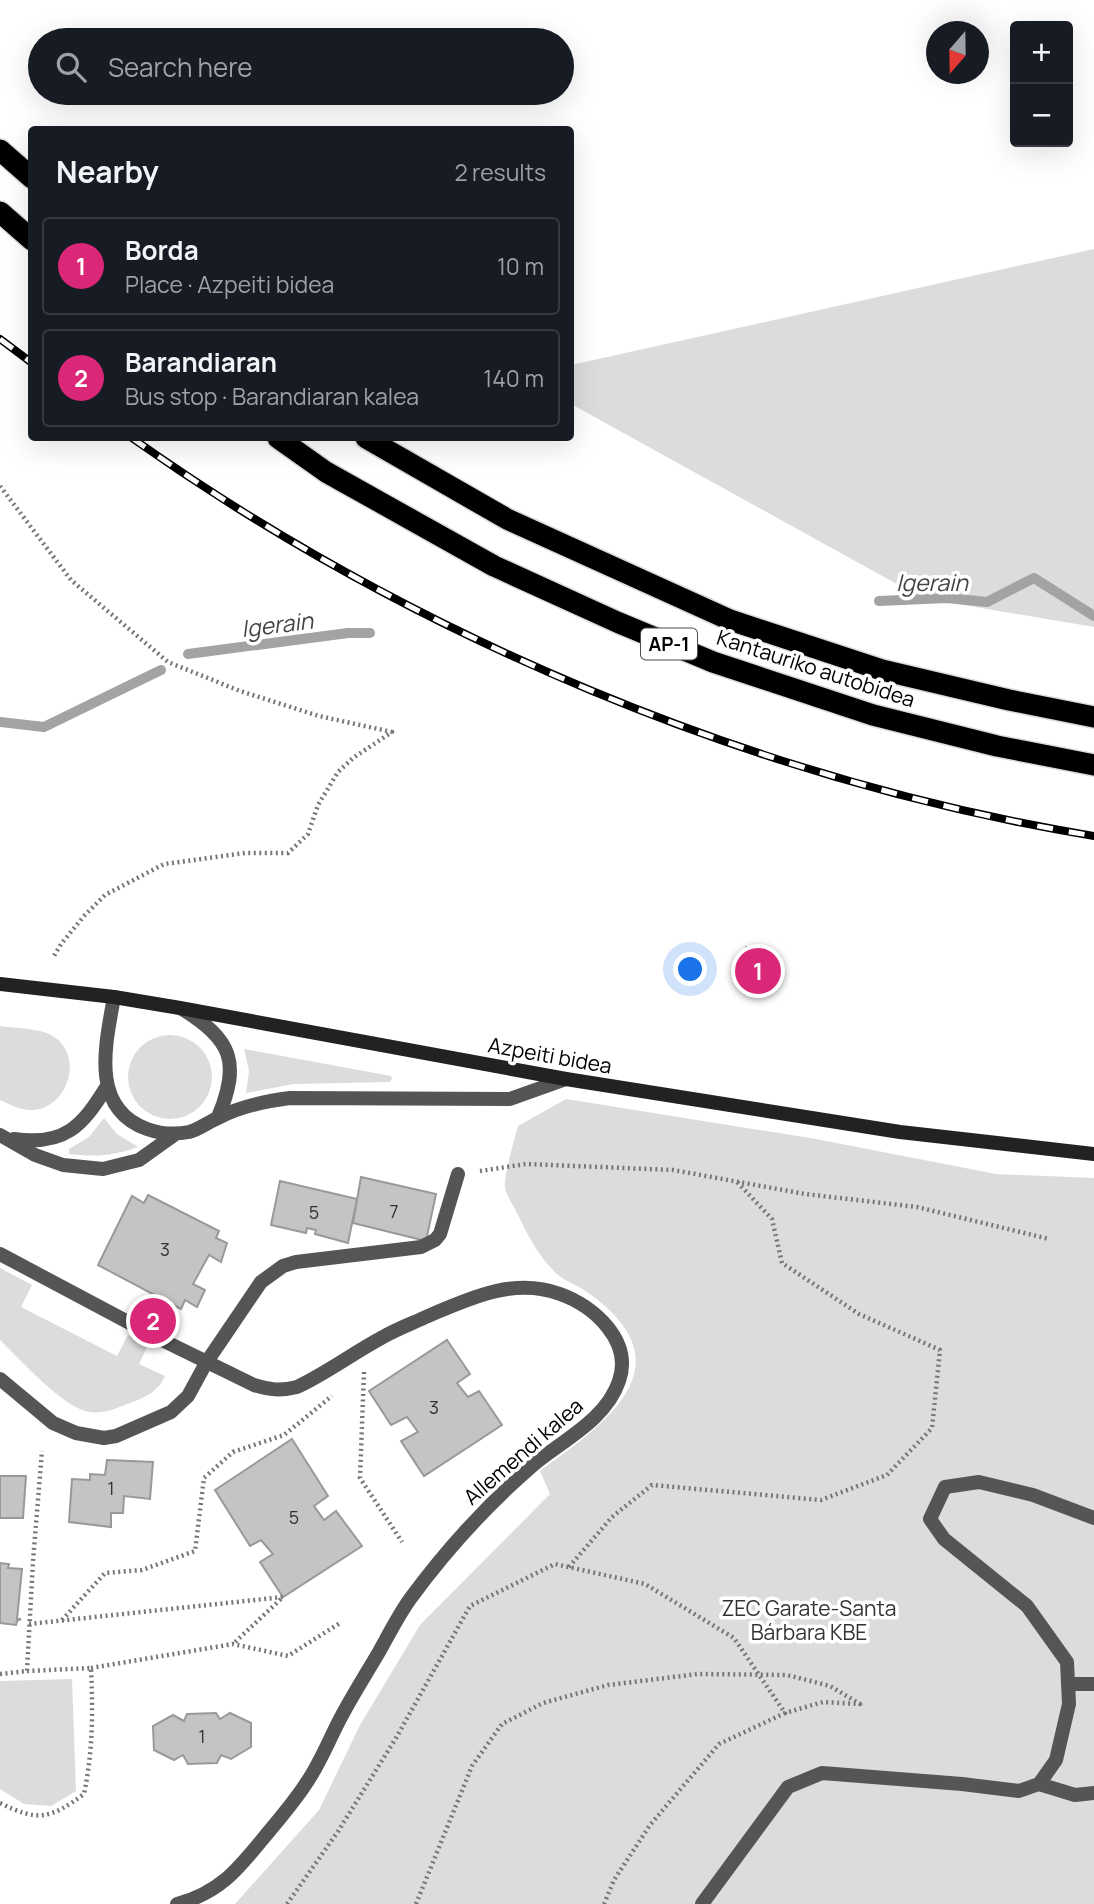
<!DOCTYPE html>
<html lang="en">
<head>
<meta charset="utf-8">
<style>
	:root { --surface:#171b24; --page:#20242c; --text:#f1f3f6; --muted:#9ea1a6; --line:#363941; --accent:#db2777 }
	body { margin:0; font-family:Manrope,sans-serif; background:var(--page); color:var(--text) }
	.controls { position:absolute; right:21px; top:21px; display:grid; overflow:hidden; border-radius:7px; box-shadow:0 7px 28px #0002 }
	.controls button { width:63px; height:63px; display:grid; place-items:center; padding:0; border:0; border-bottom:2px solid var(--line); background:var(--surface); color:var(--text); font:35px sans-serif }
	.compass { position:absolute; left:926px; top:21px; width:63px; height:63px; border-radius:50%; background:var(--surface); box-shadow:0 7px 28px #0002; rotate:200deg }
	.you { position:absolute; left:691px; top:970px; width:24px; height:24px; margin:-18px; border:5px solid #fff; border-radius:50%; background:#1a73e8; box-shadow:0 0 0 10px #1a73e833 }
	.badge { display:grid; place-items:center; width:46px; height:46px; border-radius:50%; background:var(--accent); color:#fff; font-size:23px; font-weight:700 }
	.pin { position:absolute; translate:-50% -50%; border:4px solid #fff; box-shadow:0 2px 7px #0006 }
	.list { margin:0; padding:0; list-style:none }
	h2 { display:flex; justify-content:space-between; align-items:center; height:91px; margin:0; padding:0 28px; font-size:30px }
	h2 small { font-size:23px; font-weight:400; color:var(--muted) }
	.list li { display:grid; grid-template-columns:46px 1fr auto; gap:21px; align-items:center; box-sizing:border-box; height:98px; margin:0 14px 14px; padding:0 14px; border:2px solid var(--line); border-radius:7px }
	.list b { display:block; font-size:26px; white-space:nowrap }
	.list p { margin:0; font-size:23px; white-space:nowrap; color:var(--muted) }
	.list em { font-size:23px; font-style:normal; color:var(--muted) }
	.icon { flex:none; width:38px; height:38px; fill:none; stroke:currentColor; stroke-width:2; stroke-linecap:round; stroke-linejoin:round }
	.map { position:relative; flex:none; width:1094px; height:1904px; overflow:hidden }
	.search { position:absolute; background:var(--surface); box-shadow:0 7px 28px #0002; left:28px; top:28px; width:546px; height:77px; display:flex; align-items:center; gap:18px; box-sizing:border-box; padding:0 24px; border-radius:38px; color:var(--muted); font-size:26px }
	.panel { position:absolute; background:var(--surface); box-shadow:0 7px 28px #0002; left:28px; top:126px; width:546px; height:315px; border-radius:7px }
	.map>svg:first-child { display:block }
</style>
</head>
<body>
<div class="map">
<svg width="1094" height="1904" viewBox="0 0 1094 1904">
	<rect width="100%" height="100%" fill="#fff"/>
	<path fill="#dcdcdc" d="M1094 249V627L922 598 571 404V365Z
		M0 1026C17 1029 43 1027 57 1039 84 1061 65 1111 30 1110 20 1110 9 1104 0 1100Z
		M128 1077a42 42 0 1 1 84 0a42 42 0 1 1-84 0Z
		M244 1049 391 1076 392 1079 390 1082 294 1084 246 1093 249 1071Z
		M566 1099 816 1139 996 1174 1094 1178V1904H235L319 1810 360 1725 420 1625 550 1494 540 1471C606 1423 689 1366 590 1294 580 1286 566 1282 557 1274 540 1258 529 1238 519 1217 515 1208 507 1197 505 1188 503 1179 515 1137 518 1126Z
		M104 1118 117 1134 138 1147C114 1156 94 1157 69 1154V1149L89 1137Z
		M0 1268 32 1285 21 1307 117 1356 128 1335 148 1345 139 1364 165 1376C157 1393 144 1398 127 1404 115 1409 103 1414 89 1412 62 1407 21 1360 0 1340Z
		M72 1679 76 1791 51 1806 24 1804 0 1789V1681Z"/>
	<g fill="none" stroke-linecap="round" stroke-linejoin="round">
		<path stroke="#a3a3a3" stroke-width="10" d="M879 601 947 598 987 602 1034 578 1094 616
			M188 654 348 633H370
			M0 722 44 727 161 670"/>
	</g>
	<path fill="#c4c4c4" stroke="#999" stroke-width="2" d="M746 947 780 957 770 994 736 985Z
		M361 1177 436 1194 426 1241 353 1223Z
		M280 1181 357 1199 348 1243 315 1234 316 1230 307 1228 306 1233 271 1225Z
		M148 1195 219 1231 216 1238 227 1243 221 1262 209 1255 193 1284 205 1290 197 1307 185 1300 181 1309 98 1265 132 1196 144 1203Z
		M447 1340 470 1374 457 1383 468 1397 479 1391 502 1425 424 1476 401 1441 418 1432 407 1417 391 1425 369 1391Z
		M292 1439 328 1496 314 1506 324 1520 336 1511 362 1546 283 1597 260 1562 273 1554 261 1540 250 1546 215 1490Z
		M107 1460 153 1462 150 1499 124 1496 123 1513H111V1527L69 1522 72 1479 90 1480V1474L105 1475Z
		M0 1476H26L23 1518H0Z
		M0 1563 9 1564 8 1568 22 1569 17 1619H21L17 1621 16 1625 0 1623Z
		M216 1713 220 1719 230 1713 251 1723V1747L231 1759 221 1755 217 1763 188 1764 183 1755 174 1760 154 1750 153 1726 173 1715 184 1721 187 1714Z"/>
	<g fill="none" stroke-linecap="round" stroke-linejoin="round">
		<defs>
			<path id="highway" d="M0 150 32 178
				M0 212 32 240
				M278 438 326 472 494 566 617 622 713 662 873 715 997 746 1094 765
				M366 438 507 519 730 620 882 670 1009 700 1094 717"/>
		</defs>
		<use href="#highway" stroke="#dbdbdb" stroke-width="24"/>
		<path stroke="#777" stroke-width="4.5" stroke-dasharray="2 3.5" stroke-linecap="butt" d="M0 486 71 580 168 662 240 691 319 716 392 732 353 758 338 772 318 805 308 834 288 853H245L164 864 105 895 84 916 61 944 54 956
			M480 1171 526 1164 673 1170 805 1194 917 1207 1049 1239
			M364 1372 360 1478 402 1542
			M569 1567 612 1517 652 1485 821 1500 887 1475 932 1428 940 1350 859 1314 782 1263 772 1219 737 1182
			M62 1620 105 1573 142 1570 195 1551 204 1478 233 1452 284 1435 332 1396
			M29 1624 283 1597 233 1644
			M91 1668 233 1644 288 1656 340 1623
			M0 1674 27 1671 33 1561 42 1451
			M0 1803C38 1822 50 1819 84 1794 93 1751 93 1711 91 1668L27 1671
			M287 1904 337 1833 396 1738 470 1606 555 1564 645 1584 734 1638 785 1713 719 1744 650 1825 614 1880 604 1904
			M416 1904 472 1766 502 1724 543 1703 608 1685 698 1674 787 1675 830 1686 860 1704 823 1702 785 1713"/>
		<path stroke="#555" stroke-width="14" d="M206 1363 261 1282 283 1266 296 1262 421 1247 435 1240 440 1234 458 1174
			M1068 1684H1094
			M1039 1784 1075 1795 1094 1793"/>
		<path stroke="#555" stroke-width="14" d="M114 997C106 1043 89 1108 147 1129 161 1134 174 1135 189 1132 200 1129 208 1122 218 1118 239 1107 266 1101 290 1098L510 1099 566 1079
			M182 1009C232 1039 241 1063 218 1117
			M0 1135 35 1155 63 1165 103 1169 139 1160 174 1135
			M14 1139C64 1146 82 1127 107 1086
			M0 1254 158 1338 254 1385C269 1390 281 1391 297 1387 327 1373 353 1353 383 1337 397 1329 413 1323 428 1316 470 1298 514 1277 560 1294 594 1306 633 1341 619 1381 606 1420 563 1440 533 1465 487 1505 446 1550 410 1599 398 1616 389 1634 379 1652 366 1674 352 1696 340 1719 329 1740 320 1763 307 1782 295 1801 280 1818 266 1835 239 1868 220 1893 177 1904
			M0 1379 53 1423 76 1433 104 1438 116 1436 171 1412 188 1396 206 1363
			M702 1904 788 1787 822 1773 962 1784 1019 1791 1039 1784 1056 1760 1069 1704 1067 1662 1027 1606 944 1539 930 1519 945 1487 979 1482 1033 1495 1094 1518"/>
		<path stroke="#222" stroke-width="14" d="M0 984 114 997 180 1008 566 1079 900 1132 1094 1154"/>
		<use href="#highway" stroke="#000" stroke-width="21"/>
		<defs>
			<path id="rail" d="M0 339 32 363
				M132 438C412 636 754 780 1094 836"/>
		</defs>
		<use href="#rail" stroke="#000" stroke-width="8"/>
		<use href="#rail" stroke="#fff" stroke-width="5" stroke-dasharray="16" stroke-linecap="butt"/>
	</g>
	<g text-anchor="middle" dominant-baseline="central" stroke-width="7" stroke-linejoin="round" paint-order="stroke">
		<g font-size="18" fill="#313131">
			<text x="394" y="1211">7</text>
			<text x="314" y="1212">5</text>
			<text x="165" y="1249">3</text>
			<text x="434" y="1407">3</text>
			<text x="111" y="1488">1</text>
			<text x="294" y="1517">5</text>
			<text x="202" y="1736">1</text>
		</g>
		<rect fill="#fff" stroke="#4c4c4c" stroke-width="2" x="641" y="628.5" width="56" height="31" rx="5"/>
		<g font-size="19" font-weight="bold" fill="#000">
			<text x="669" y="644">AP-1</text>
		</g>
		<g font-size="21" fill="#000" stroke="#fff">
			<text transform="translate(816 668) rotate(18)">Kantauriko autobidea</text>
			<text transform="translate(550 1055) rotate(10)">Azpeiti bidea</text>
			<text transform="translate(523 1451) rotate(-41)">Allemendi kalea</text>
		</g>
		<g font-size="21" fill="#333" stroke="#fff">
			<text x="809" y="1608">ZEC Garate-Santa<tspan x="809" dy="24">Bárbara KBE</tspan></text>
		</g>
		<g font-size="23" font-style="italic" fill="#444" stroke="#fff">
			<text x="932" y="582">Igerain</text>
			<text transform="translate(277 624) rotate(-7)">Igerain</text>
		</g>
	</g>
</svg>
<div class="controls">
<button>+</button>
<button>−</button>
</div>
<svg class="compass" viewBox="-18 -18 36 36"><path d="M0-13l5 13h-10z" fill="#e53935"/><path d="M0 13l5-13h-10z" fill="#9ea1a6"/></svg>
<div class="you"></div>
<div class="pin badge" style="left:758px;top:971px">1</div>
<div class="pin badge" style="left:153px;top:1321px">2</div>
<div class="search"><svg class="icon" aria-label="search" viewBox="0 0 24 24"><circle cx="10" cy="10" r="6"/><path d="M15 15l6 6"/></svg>Search here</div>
<section class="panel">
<h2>Nearby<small>2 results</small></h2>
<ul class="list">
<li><span class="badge">1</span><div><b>Borda</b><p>Place · Azpeiti bidea</p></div><em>10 m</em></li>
<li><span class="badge">2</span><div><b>Barandiaran</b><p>Bus stop · Barandiaran kalea</p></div><em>140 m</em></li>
</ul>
</section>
</div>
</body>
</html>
